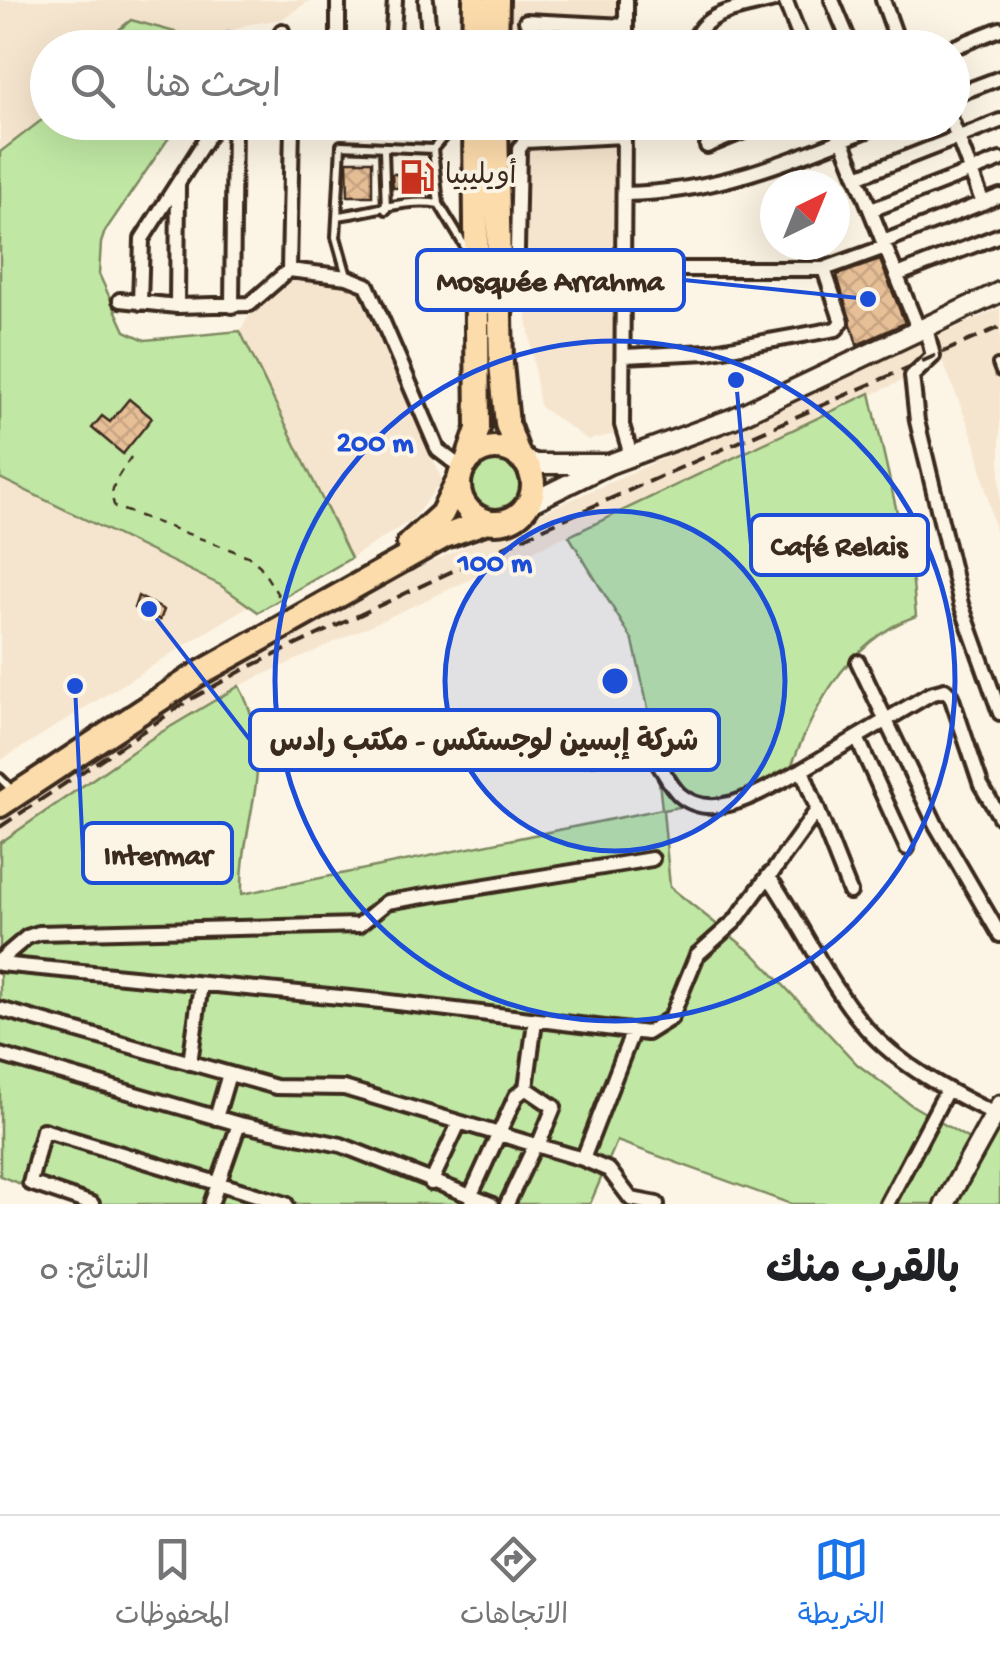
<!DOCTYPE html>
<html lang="ar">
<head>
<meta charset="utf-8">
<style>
	:root { --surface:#fff; --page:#f6f6f6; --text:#202124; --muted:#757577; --line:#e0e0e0; --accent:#1a73e8 }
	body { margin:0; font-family:"Gochi Hand","Playpen Sans Arabic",sans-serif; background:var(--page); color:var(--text); direction:rtl }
	.compass { position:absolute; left:760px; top:170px; width:90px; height:90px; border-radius:50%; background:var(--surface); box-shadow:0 10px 40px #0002; rotate:43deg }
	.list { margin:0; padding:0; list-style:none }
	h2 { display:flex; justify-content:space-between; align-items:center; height:130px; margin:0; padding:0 40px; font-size:42px }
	h2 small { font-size:32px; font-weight:400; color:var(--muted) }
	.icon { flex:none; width:55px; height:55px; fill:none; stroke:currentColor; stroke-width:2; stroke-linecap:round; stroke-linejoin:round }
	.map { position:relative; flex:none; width:1000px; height:1204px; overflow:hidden; direction:ltr }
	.search { position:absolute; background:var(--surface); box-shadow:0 10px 40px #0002; left:30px; right:30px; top:30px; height:110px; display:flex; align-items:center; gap:25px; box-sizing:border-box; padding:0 35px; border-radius:55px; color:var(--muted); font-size:38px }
	.sheet { height:310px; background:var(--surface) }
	nav { display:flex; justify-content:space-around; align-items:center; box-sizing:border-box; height:140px; border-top:2px solid var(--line); background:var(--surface); font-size:28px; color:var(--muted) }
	nav a { display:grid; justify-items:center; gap:5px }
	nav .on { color:var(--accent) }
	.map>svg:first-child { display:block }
</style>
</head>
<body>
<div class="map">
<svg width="1000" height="1204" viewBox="0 0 1000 1204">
	<defs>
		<pattern id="building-cross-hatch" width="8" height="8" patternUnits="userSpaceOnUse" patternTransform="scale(2.5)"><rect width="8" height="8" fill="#e7bf97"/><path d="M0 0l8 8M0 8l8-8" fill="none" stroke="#c7a482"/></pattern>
	</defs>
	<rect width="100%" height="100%" fill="#fcf5e5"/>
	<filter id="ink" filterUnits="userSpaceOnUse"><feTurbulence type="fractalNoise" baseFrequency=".01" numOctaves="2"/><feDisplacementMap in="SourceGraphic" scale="20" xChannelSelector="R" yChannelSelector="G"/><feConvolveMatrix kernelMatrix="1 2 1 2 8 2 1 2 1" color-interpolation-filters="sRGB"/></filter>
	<g filter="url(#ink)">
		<path fill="#f6e5ce" d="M0 0H311L282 19 245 25 211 42 131 20 98 47 48 48 47 116 0 152Z
			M510 0H630V47H508Z
			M508 123H630L629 431 588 440 540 407 527 318 525 239Z
			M287 278 361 288 442 480 413 519 351 558 240 331 263 292Z
			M1000 308V553L975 442 943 362 239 686 155 736 0 843V808L223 664 409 572Z
			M0 478 220 585 250 605 0 761Z"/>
		<path fill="#c0e8a4" stroke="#7e8961" stroke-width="2.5" d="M131 20 211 42 226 33 220 47H98Z
			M47 116 48 122 179 123 105 231 101 243 99 274 125 331 145 340 240 331 351 558 258 612 220 585 0 478V152Z
			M870 393 913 583 916 616C842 642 808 719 783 788L663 810 670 887 756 956 857 1064 910 1104 984 1148 1000 1121V1204H791L617 1141 590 1204H71L0 1176V843L155 736 239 686C280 762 240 816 242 894L662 809 654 735 633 641 569 536Z
			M472 485a26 26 0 1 1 52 0a26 26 0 1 1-52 0Z"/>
		<path fill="url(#building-cross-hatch)" stroke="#3b2a1e" stroke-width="2.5" d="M347 161H372V196H348Z
			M429 173 430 187 393 188 392 174Z
			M880 260 905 323 857 345 837 275Z
			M129 399 152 418 123 454 92 428 102 416 110 422Z
			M138 596 164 610 160 620 134 608Z"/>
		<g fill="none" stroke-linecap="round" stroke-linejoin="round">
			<defs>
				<path id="lane" d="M433 149 439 204 467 250
					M384 150 386 210
					M338 216C371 212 408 198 439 204
					M347 276 336 237 341 145 433 149 456 122
					M997 364 1000 372
					M0 778 8 786"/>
				<path id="street" d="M426 0 430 48
					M785 0 804 48
					M832 0 852 48
					M883 0 900 48
					M526 21 626 26
					M281 48 282 31
					M338 48V0
					M392 48 395 0
					M626 48V0
					M693 48C698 10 743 9 774 0
					M952 48 1000 29
					M952 96 1000 78
					M624 122 622 425 631 455
					M835 122 919 331
					M952 122 983 203
					M216 123 433 126V122
					M707 146 766 122
					M857 177 1000 121
					M624 194C719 193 800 157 887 122
					M871 210 1000 160
					M883 242 1000 196
					M626 269H824L885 247
					M289 270 347 277 367 285 438 450 463 469
					M897 275 1000 235
					M120 300 177 306 250 304 289 270 292 126
					M140 303 142 239 217 122
					M177 306 178 185
					M232 306 234 123
					M508 307 517 250 519 149 525 141 623 136
					M926 328 933 356 912 376 917 421 961 604 1000 713
					M624 356 708 352 836 329 842 322 824 269
					M858 662 936 825 1000 935
					M858 740 907 848
					M559 760 645 751C662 761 665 781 679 794 714 826 768 787 802 770
					M818 809 769 877C803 926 827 983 866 1028 900 1066 950 1092 995 1114
					M850 892 802 770 930 694 945 690 951 696 981 785 1000 817
					M0 960 27 937 39 933 359 925 387 902 652 859
					M0 964 381 1001 647 1033 671 1018 697 955 735 921 769 875
					M0 1009 276 1087 344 1088 583 1159 609 1170 631 1199
					M535 1022 526 1088 554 1107 538 1146
					M0 1055 239 1124 341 1145 491 1204
					M190 1063 201 984
					M216 1118 229 1074
					M583 1159 632 1033
					M431 1183 459 1123
					M470 1197 516 1096 526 1088
					M631 1199 657 1204
					M92 1204 30 1183 43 1130 286 1204
					M211 1204 239 1124
					M507 1204 535 1145
					M887 1204 947 1090"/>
				<path id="secondary" d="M521 459 537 464H609
					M528 504 609 464 734 418 1000 292
					M945 1204 1000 1105"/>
				<path id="highway" d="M474 48 475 0
					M496 48 497 0
					M496 122 501 364 507 424 519 457
					M459 485a37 37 0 1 1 74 0a37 37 0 1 1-74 0Z
					M466 464 478 429 475 122
					M409 544 442 514 460 477
					M0 805 195 676 445 536 487 521"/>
			</defs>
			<use href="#lane" stroke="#3b2a1e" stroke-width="14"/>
			<use href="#street" stroke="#3b2a1e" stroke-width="20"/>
			<use href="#secondary" stroke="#3b2a1e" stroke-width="25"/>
			<use href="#highway" stroke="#3b2a1e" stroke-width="30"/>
			<path stroke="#3b2a1e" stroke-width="2.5" stroke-dasharray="8 8" stroke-linecap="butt" d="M131 457C121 473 106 488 115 507L248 556 260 566 285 606"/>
			<use href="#lane" stroke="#fcf5e5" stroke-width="6"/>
			<use href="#street" stroke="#fcf5e5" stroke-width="12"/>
			<use href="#secondary" stroke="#fcf5e5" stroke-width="18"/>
			<use href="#highway" stroke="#fddcac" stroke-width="22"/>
			<path stroke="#3b2a1e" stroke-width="4" stroke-dasharray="15 8" stroke-linecap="butt" d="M0 827 191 699 245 669 546 527 1000 327"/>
		</g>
	</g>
	<circle cx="615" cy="681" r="170" fill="#1d4ed8" fill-opacity=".12"/>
	<g fill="none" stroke="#1d4ed8" stroke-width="5">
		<circle cx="615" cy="681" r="170"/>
		<circle cx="615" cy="681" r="340"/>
	</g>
	<defs>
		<symbol id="fuel-bare" viewBox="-9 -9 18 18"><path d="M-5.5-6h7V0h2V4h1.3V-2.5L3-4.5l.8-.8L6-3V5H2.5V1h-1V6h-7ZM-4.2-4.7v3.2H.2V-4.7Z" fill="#c8321e" stroke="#fcf5e5" stroke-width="2.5" paint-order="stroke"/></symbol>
	</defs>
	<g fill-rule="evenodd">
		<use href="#fuel-bare" x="392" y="152" width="50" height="50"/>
	</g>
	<g text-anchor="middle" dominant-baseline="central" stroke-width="8" stroke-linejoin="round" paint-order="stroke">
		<g font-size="28" fill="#3b2a1e" stroke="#fcf5e5" text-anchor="start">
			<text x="445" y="177">أويليبيا</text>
		</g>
	</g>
	<circle cx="615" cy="681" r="15" fill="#1d4ed8" stroke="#fcf5e5" stroke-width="5"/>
	<g font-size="30" text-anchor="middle" font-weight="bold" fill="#1d4ed8" stroke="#fcf5e5" stroke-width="8" stroke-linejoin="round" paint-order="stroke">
		<text x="375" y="451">200 m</text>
		<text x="495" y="571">100 m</text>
	</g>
	<path fill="none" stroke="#1d4ed8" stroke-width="4" d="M868 299L684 280M736 380L751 545M149 609L250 740M75 686L83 853"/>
	<g fill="#1d4ed8" stroke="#fcf5e5" stroke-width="4">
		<circle cx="868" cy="299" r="10"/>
		<circle cx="736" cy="380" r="10"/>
		<circle cx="149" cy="609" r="10"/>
		<circle cx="75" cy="686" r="10"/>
	</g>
	<g fill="#fcf5e5" stroke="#1d4ed8" stroke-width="4">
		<rect x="417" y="250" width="267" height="60" rx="10"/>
		<rect x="751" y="515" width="177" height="60" rx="10"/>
		<rect x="250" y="710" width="469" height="60" rx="10"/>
		<rect x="83" y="823" width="149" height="60" rx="10"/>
	</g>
	<g font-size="30" text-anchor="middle" font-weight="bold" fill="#3b2a1e">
		<text x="550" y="290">Mosquée Arrahma</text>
		<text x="839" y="555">Café Relais</text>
		<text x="484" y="750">شركة إبسين لوجستكس - مكتب رادس</text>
		<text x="158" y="864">Intermar</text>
	</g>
</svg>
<svg class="compass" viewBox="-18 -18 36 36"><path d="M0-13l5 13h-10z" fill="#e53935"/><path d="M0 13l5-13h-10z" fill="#757577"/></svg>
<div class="search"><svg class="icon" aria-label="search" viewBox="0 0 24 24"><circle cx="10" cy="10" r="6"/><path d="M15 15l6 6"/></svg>ابحث هنا</div>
</div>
<section class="sheet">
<h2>بالقرب منك<small>النتائج: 0</small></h2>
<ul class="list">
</ul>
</section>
<nav>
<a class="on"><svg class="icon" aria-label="map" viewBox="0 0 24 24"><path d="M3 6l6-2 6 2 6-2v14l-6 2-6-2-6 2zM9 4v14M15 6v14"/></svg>الخريطة</a>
<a><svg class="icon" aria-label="directions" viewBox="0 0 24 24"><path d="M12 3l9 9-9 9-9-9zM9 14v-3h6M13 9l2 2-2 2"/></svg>الاتجاهات</a>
<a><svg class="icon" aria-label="saved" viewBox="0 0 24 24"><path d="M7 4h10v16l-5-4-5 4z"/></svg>المحفوظات</a>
</nav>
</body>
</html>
